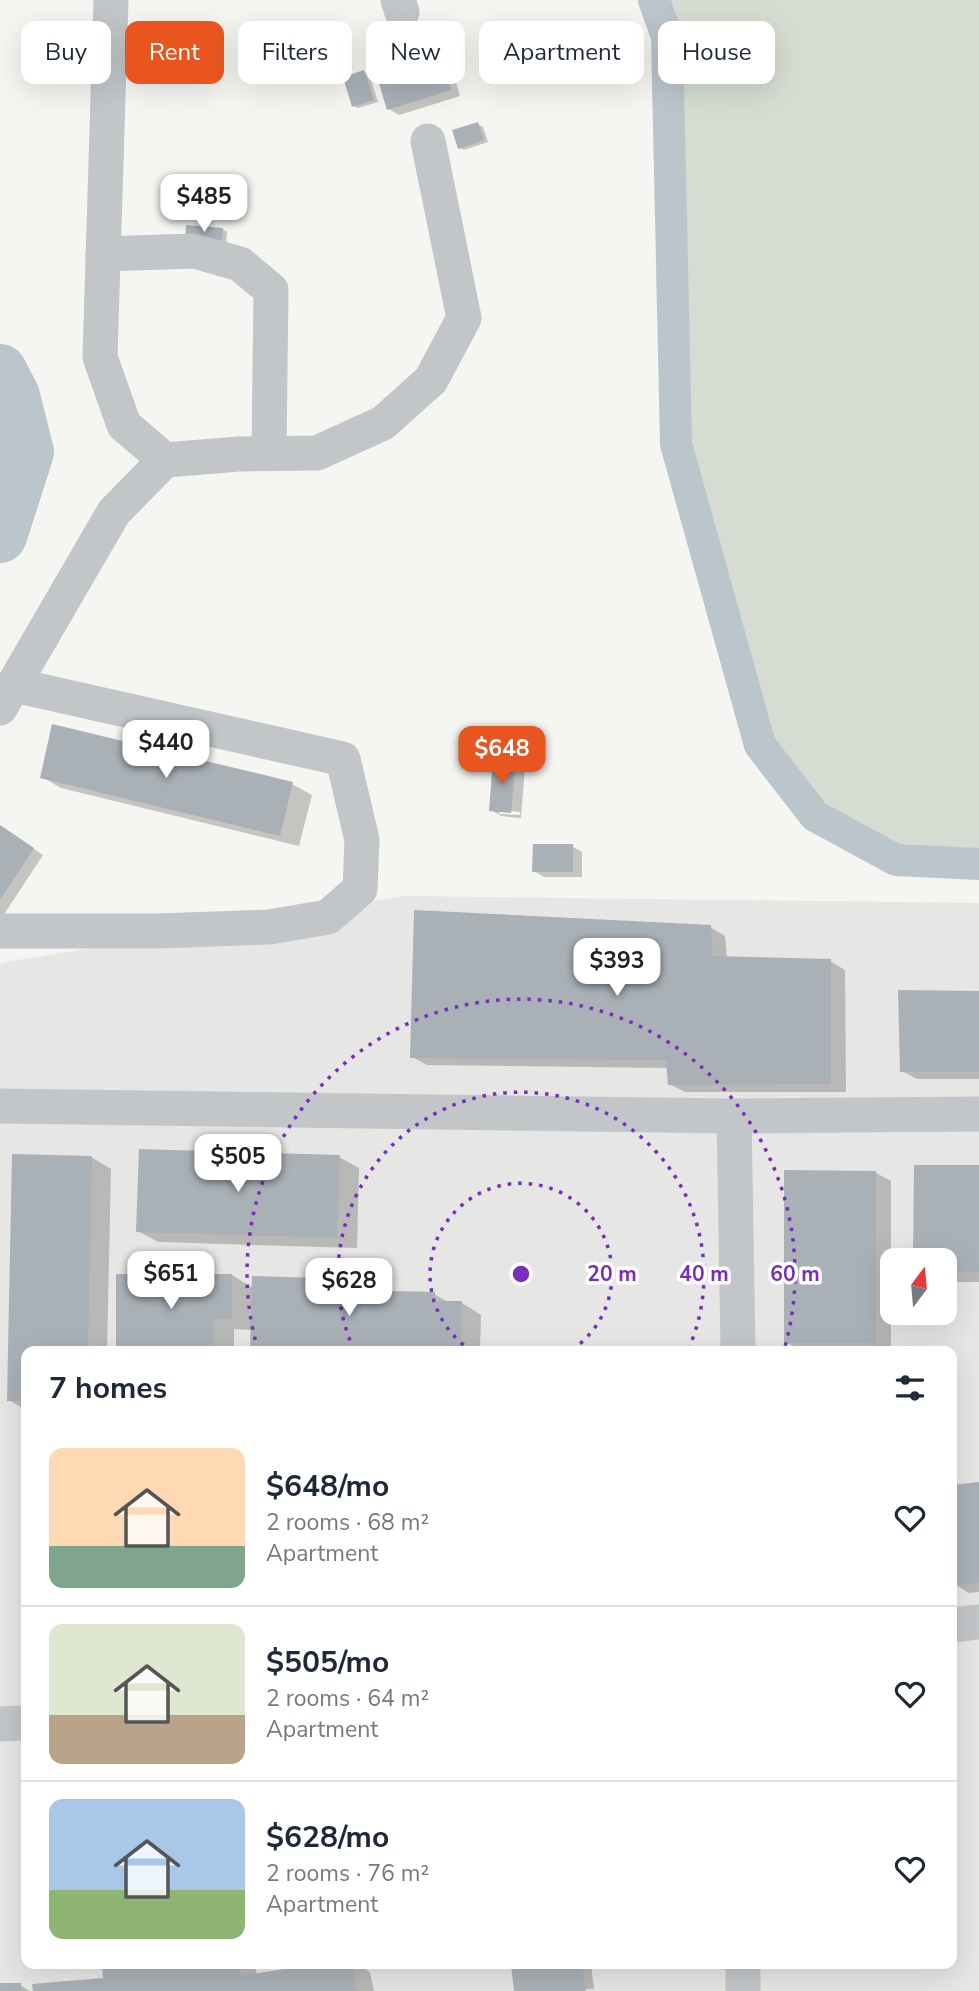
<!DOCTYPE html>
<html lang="en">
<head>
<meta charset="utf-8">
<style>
	body { margin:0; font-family:"Nunito Sans",sans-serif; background:#f2f2f3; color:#1f2937; height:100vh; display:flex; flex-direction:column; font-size:26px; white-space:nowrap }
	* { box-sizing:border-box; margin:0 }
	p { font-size:23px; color:#747a83 }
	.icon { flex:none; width:38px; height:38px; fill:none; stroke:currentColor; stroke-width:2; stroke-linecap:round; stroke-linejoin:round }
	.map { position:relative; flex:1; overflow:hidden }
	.sheet { position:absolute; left:21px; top:1346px; width:936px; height:623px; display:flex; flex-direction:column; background:#fff; border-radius:14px; box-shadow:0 7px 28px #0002 }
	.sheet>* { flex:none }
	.top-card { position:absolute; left:21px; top:21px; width:938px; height:63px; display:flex; gap:14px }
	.needle { width:46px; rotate:16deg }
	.buttons { position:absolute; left:880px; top:1248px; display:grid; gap:14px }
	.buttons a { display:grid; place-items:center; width:77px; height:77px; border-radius:14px; background:#fff; box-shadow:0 7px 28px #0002; font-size:35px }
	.price { position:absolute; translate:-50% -60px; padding:0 16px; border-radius:14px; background:#fff; color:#222; font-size:23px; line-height:46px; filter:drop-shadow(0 2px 4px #0008) }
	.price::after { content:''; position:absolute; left:50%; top:42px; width:21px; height:16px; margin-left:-10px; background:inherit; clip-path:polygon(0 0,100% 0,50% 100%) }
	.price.current { background:#e8551f; color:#fff }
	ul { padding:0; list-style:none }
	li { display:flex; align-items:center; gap:21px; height:175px; padding:0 28px }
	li+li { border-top:2px solid #e0e1e3 }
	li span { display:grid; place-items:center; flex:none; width:196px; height:140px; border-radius:14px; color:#555 }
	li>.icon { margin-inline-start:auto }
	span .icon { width:84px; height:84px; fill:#fffc; stroke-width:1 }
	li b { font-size:30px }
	h2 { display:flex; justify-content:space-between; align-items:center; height:84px; padding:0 28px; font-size:30px }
	.chip { padding:0 24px; border-radius:14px; background:#fff; box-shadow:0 7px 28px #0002; font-size:24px; line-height:63px }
	.chip.current { background:#e8551f; color:#fff }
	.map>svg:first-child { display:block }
</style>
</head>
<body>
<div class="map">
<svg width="979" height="1991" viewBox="0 0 979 1991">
	<rect width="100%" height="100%" fill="#f5f5f1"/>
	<path fill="#e6e7e5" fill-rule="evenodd" d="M 403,896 L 979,903 L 979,1991 L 0,1991 L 0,963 ZM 892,1260 L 945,1260 L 945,1312 L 892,1312 ZM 26,1351 L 952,1351 L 952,1964 L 26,1964 Z"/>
	<polygon fill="#d6dcd2" points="654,0 979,0 979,864 896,860 815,816 760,745 676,444 667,37"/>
	<g fill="#0003" fill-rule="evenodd">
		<polygon points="434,39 445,45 460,96 399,115 389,109"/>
		<polygon points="364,72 369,74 378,102 358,108 354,106"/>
		<polygon points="478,124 483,127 488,142 464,150 460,148"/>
		<polygon points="223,229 227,232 226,245 191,243"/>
		<path d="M 515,762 L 525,768 L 521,818 L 501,816 L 491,810 ZM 499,810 L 520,812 L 520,815 L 499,814 Z"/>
		<polygon points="42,777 292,784 312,795 299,846 61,788"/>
		<polygon points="0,827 43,855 3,916 0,914"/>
		<polygon points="572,846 582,852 582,877 544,877 534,871"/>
		<polygon points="710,927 725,936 727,958 830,961 845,970 846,1092 685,1092 669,1084 668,1068 427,1065 412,1057"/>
		<polygon points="979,993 979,1079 917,1079 902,1071"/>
		<polygon points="91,1157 111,1169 107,1351 26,1351 26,1410 9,1400"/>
		<polygon points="339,1157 359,1168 357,1248 158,1242 138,1231"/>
		<polygon points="979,1167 979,1282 945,1282 945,1260 915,1260"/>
		<polygon points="876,1173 891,1181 891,1351 801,1350 785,1342"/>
		<polygon points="232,1275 253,1288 351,1280 371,1292 434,1294 450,1303 462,1303 481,1315 480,1351 252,1351 252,1330 234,1329 234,1351 118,1351"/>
		<polygon points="979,1484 979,1592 969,1593 954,1584 952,1487"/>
		<polygon points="104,1964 255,1964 257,1975 330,1964 356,1964 370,1972 374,1991 35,1991 105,1980"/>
		<polygon points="536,1964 591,1964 594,1989 516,1991 513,1967"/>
		<polygon points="0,1985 20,1985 30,1991 0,1991"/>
	</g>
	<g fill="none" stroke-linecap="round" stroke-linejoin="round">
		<polyline stroke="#bbc6cc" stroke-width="32" points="654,0 667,37 676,444 760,745 815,816 896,860 979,864"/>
		<polyline stroke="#bbc6cc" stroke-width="54" points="0,371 13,396 27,452 0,536"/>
	</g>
	<g fill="#a9b1b7">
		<polygon points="435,37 451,90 387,110 371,57"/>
		<polygon points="364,70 374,100 352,107 343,77"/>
		<polygon points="478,122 484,140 458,149 452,130"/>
		<polygon points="186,225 223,228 222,243 185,241"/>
		<polygon points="52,724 293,782 280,836 40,778"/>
		<polygon points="493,759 516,760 511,813 489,811"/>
		<polygon points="0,825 34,848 0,900"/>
		<polygon points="533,844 573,844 573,872 532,872"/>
		<polygon points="414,910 711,925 713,956 831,959 831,1084 668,1085 666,1060 410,1058"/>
		<polygon points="898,990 979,991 979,1072 900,1072"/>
		<polygon points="139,1149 340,1155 337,1238 136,1232"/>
		<polygon points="12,1154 92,1156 88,1351 26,1351 26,1401 7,1401"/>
		<polygon points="914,1165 979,1165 979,1272 945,1272 945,1260 913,1260"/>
		<polygon points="784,1170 876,1171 876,1343 784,1343"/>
		<polygon points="116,1274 232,1274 232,1319 214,1319 214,1351 116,1351"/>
		<polygon points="252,1276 352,1279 351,1290 435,1292 435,1301 462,1301 461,1351 250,1351"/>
		<polygon points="979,1482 979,1583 952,1585 952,1485"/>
		<polygon points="102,1964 238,1964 240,1976 318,1964 352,1964 356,1991 33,1991 32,1984 103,1978"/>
		<polygon points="523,1964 582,1964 586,1991 514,1991 511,1965"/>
		<rect x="0" y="1983" width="21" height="8"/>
	</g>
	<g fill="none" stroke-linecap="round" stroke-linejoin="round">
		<g stroke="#c2c6c9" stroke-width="35">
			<polyline points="398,0 402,12"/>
			<polyline points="103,254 194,251 240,264 271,290 269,453"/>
			<polyline points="165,460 239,454 317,453 383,423 431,380 464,318 428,141"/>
			<polyline points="0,708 114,512 165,460 124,425 100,357 111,0"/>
			<polyline points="0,931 158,931 269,927 328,917 360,889 362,840 343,759 14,685"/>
			<polyline points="0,1106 734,1116 979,1114"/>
			<polyline points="734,1116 738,1351"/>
			<polyline points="952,1625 979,1622"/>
			<polyline points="0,1724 26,1723"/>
			<polyline points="743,1991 743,1964"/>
		</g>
	</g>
	<g fill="none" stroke="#7b2cbf" stroke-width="3.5" stroke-dasharray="3.5 7">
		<path d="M472 1351A91 91 0 1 1 570 1351"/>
		<path d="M354 1350A183 183 0 1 1 688 1350"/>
		<path d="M258 1350A274 274 0 1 1 784 1350"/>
	</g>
	<circle cx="521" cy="1274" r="10" fill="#7b2cbf" stroke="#fff" stroke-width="3.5"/>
	<g font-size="21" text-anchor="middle" font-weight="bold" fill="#7b2cbf" stroke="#fff" stroke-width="7" stroke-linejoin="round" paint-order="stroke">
		<text x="612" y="1281">20 m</text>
		<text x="704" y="1281">40 m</text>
		<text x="795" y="1281">60 m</text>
	</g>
</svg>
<div class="buttons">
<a><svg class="needle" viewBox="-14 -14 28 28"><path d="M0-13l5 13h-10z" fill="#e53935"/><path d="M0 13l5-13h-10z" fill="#747a83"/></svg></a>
</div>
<b class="price" style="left:204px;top:234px">$485</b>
<b class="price" style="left:166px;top:780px">$440</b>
<b class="price current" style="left:502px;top:786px">$648</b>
<b class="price" style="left:617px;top:998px">$393</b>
<b class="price" style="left:238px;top:1194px">$505</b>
<b class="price" style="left:171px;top:1311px">$651</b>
<b class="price" style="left:349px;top:1318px">$628</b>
<div class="top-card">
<a class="chip">Buy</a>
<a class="chip current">Rent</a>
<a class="chip">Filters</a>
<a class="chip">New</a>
<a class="chip">Apartment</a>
<a class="chip">House</a>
</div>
<section class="sheet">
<h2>7 homes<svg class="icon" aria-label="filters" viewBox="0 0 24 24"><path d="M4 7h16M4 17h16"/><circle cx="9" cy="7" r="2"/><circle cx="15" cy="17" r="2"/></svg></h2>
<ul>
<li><span style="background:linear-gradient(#ffd9b3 70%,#7fa58c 0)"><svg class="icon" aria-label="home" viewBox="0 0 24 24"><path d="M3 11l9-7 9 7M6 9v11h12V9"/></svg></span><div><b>$648/mo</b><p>2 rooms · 68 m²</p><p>Apartment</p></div><svg class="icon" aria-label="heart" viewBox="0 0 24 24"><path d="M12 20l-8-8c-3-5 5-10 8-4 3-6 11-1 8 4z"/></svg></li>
<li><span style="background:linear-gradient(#dfe7d0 65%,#b9a48a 0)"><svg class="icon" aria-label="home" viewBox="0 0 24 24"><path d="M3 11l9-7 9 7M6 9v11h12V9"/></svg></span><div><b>$505/mo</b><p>2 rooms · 64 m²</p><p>Apartment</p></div><svg class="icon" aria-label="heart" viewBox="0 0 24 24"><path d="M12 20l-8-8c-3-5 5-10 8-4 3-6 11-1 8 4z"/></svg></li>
<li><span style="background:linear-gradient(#a9c7e8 65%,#8fb573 0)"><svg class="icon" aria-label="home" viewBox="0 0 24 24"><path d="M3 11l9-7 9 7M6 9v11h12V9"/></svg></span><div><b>$628/mo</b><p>2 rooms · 76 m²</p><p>Apartment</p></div><svg class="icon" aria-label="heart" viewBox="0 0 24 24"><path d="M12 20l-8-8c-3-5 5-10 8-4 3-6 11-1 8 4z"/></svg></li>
</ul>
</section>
</div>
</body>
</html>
